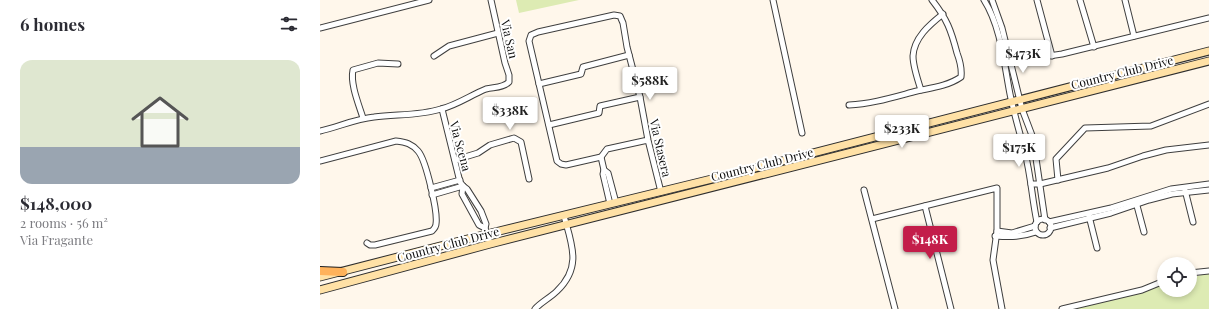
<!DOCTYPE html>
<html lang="en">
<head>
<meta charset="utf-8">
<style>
	body { margin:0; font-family:"Playfair Display",serif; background:#f7f7f7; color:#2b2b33; height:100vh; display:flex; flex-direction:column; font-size:15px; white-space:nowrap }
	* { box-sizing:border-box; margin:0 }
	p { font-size:13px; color:#7c7c81 }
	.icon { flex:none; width:22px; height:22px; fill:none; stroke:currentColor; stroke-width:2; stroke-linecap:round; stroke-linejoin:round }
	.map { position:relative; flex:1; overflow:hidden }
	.side { display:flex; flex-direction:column; background:#fff; width:320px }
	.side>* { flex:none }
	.tools { position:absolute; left:837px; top:257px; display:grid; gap:8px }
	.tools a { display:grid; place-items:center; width:40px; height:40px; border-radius:50%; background:#fff; box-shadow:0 2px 6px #0003; font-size:20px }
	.price { position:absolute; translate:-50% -34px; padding:0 9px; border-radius:4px; background:#fff; color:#222; font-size:13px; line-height:26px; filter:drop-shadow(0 1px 2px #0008) }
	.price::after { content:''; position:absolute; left:50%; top:24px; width:12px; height:9px; margin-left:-6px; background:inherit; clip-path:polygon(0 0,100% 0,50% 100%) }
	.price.selected { background:#c31d4a; color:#fff }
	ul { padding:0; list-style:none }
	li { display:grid; align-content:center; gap:8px; height:212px; padding:0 20px }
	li+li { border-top:1px solid #e1e1e2 }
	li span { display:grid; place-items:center; height:124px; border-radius:12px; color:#555 }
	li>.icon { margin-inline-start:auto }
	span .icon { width:72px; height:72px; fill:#fffc; stroke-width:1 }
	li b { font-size:17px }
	h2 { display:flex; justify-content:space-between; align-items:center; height:48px; padding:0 20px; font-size:17px }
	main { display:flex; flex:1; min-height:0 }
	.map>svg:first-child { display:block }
</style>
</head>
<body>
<main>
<section class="side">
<h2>6 homes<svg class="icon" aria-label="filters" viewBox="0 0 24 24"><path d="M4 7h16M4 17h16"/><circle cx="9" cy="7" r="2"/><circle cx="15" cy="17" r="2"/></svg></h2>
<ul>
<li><span style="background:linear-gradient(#dfe7d0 70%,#9aa5b1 0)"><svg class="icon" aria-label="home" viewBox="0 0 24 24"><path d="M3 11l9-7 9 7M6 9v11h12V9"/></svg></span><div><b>$148,000</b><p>2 rooms · 56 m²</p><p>Via Fragante</p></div></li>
</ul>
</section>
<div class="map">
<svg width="889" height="309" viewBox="0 0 889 309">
	<rect width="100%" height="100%" fill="#fff7eb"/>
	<g fill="#ddebb3">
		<polygon points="196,0 259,0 199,13"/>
		<polygon points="889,273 889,309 742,309 844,284 844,290 870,290 870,278"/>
	</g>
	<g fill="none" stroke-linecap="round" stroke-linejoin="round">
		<defs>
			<g id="minor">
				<polyline points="453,0 482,133"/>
				<path d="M 664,0 C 681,27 684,63 690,94 C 694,114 700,133 705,153 C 711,176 712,199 717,222"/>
				<polyline points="672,0 682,28 702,109 713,138 725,220"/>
				<polyline points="717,0 732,56"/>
				<polyline points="760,0 774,47"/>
				<polyline points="805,0 814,36"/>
				<polyline points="0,28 109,0"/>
				<polyline points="114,56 129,46 178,33"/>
				<polyline points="689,62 742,54 889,18"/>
				<polyline points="219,84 261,74 263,67 309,55"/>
				<path d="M 601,90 C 598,81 593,66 593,56 C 594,38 609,25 623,14"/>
				<path d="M 529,105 C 552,104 574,97 597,91 C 611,88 628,86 641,77 C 642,69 640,61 637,53 C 631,30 627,19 612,0"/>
				<polyline points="122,109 140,182 143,186 147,189 161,211 166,224 165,228 170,244"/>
				<path d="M 43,118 C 39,105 30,84 33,70 L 58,63 L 78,64"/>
				<polyline points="229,125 279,113 280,106 320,97"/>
				<path d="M 0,131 C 18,127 35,119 54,117 C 76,114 99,116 121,109 C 137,105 151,95 166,89 C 174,87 183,88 189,82 L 189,75 L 185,63 L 171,0"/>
				<polyline points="328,140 287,149 281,157 246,165 241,164 237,161 209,41 211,35 218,32 294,15 300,16 303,23 307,47 320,97 328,140 341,192"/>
				<polyline points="281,157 284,170 283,174 290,204"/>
				<polyline points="135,160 158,153 170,145 194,138 201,142 209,179"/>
				<path d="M 0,161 L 76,141 C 86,142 92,144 98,151 C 106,160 118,212 116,224 C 116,227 114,229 112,231 L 55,245 L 50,245 L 47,243"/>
				<polyline points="284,170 288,173 296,203"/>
				<polyline points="738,180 736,159 765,128 831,126 889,104"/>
				<polyline points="711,184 720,184 788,168 823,156 846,150 889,145"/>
				<polyline points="143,186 142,194 159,225 165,228"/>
				<polyline points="111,188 140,180"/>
				<polyline points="544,190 575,309"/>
				<polyline points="865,190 873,222"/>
				<polyline points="112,195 143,186"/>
				<polyline points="816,202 824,232"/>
				<polyline points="605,206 631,309"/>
				<polyline points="769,216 777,248"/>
				<polyline points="552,219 677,188 677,231 673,260 682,309"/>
				<circle cx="723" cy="227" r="8"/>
				<polyline points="729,222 791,208 851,189 889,184"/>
				<polyline points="730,228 791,213 829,200 852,194 889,190"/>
				<polyline points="677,231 692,233 715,226"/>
				<path d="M 675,236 C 691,237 702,237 716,232"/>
				<polyline points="870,273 889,271"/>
				<path d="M 215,309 C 221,302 230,298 237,291 C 262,267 252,245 244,216"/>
				<polyline points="742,309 822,290 844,281"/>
			</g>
			<g id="secondary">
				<polyline points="0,277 167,234 404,176 889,51"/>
				<polyline points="0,290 170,244 889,61"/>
			</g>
			<polyline id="primary" points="0,271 23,272"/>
		</defs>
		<use href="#minor" stroke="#3f3f3f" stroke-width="7"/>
		<use href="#secondary" stroke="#2e2e2e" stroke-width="9"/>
		<use href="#primary" stroke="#1d1d1d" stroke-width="10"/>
		<use href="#minor" stroke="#fff" stroke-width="5"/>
		<use href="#secondary" stroke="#ffe1a6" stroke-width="7"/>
		<use href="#primary" stroke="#ffb25b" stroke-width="8"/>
	</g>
	<g text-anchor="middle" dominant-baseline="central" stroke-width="4" stroke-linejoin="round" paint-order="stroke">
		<g font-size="12" fill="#0c0c0c" stroke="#fff">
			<text transform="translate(190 39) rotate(77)">Via San</text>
			<text transform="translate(802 72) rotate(-14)">Country Club Drive</text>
			<text transform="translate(141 146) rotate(75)">Via Scena</text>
			<text transform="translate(341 148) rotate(77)">Via Stasera</text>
			<text transform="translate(442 164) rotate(-14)">Country Club Drive</text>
			<text transform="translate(128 244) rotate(-15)">Country Club Drive</text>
		</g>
	</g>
</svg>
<div class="tools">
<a><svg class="icon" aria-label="locate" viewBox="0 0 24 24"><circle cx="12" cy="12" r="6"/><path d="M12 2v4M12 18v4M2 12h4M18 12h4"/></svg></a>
</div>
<b class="price" style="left:703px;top:74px">$473K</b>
<b class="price" style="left:330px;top:101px">$588K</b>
<b class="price" style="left:190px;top:131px">$338K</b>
<b class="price" style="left:582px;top:149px">$233K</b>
<b class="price" style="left:699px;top:168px">$175K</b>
<b class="price selected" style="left:610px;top:260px">$148K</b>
</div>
</main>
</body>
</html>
